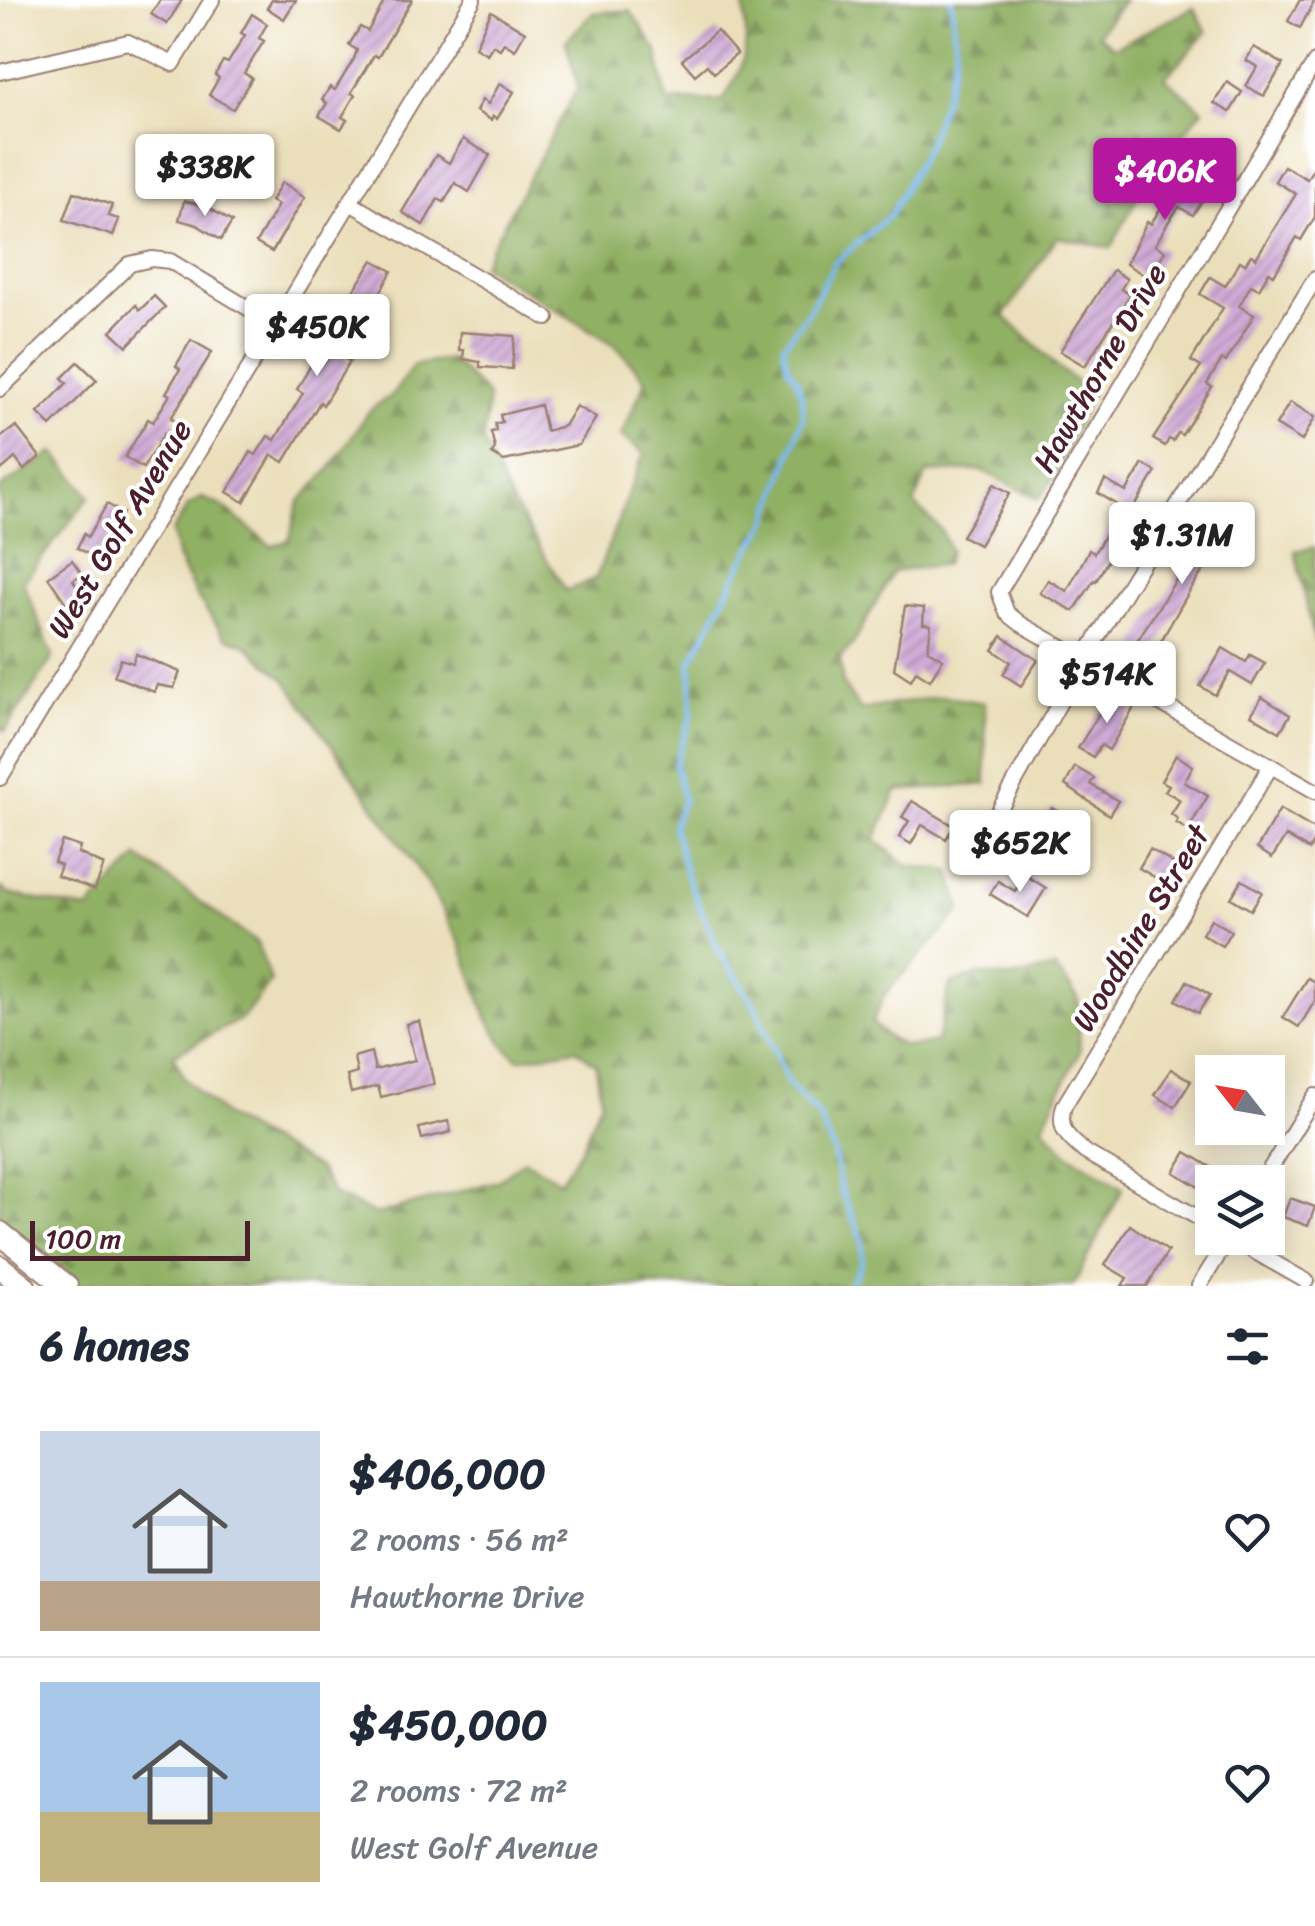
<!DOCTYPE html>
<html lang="en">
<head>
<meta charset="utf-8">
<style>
	body { margin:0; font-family:Sriracha,sans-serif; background:#f6f6f7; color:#1f2937; height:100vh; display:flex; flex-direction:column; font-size:38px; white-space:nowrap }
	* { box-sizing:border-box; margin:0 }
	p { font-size:32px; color:#747a83 }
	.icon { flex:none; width:55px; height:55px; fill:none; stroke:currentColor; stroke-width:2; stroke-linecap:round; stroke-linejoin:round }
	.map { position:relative; height:1286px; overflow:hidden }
	.sheet { display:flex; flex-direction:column; background:#fff; flex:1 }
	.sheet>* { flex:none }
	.needle { width:65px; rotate:301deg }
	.tools { position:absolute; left:1195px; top:1055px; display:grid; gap:20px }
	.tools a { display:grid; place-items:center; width:90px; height:90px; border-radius:0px; background:#fff; box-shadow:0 5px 25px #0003; font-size:50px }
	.scale { position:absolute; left:30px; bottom:25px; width:220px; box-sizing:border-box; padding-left:10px; border:5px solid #4a1f2b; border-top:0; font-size:28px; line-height:35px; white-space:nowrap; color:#4a1f2b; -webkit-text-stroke:8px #fff; paint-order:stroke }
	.price { position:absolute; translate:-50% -85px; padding:0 22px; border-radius:10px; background:#fff; color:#222; font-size:32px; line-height:65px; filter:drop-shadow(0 2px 5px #0008) }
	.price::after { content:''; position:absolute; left:50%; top:60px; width:30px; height:22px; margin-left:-15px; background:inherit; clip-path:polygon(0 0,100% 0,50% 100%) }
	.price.active { background:#b5179e; color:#fff }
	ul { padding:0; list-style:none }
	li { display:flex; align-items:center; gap:30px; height:250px; padding:0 40px }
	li+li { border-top:2px solid #e0e1e3 }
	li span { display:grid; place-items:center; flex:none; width:280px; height:200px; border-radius:0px; color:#555 }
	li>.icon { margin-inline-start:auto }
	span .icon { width:120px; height:120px; fill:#fffc; stroke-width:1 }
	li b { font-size:42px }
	h2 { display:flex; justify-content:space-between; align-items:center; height:120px; padding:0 40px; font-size:42px }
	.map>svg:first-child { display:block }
</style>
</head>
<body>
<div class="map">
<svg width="1315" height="1286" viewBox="0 0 1315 1286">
	<defs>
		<pattern id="forest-firs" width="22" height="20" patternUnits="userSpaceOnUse" patternTransform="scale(2.5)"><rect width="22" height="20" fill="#90b064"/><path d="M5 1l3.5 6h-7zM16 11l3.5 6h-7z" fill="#788f53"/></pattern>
		<pattern id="building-hatch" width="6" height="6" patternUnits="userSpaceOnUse" patternTransform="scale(2.5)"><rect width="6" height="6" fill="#d0abd7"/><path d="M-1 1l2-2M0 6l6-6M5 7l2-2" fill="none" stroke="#ab8baf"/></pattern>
	</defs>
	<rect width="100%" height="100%" fill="#fff"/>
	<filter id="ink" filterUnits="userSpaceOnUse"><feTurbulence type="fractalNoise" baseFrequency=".01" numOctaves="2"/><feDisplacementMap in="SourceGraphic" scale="20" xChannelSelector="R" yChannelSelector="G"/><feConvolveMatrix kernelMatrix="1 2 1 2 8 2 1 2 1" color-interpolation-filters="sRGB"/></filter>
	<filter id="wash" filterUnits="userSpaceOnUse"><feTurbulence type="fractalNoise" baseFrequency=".0048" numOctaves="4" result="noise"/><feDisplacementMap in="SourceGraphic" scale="40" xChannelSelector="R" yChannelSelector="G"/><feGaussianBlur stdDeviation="2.25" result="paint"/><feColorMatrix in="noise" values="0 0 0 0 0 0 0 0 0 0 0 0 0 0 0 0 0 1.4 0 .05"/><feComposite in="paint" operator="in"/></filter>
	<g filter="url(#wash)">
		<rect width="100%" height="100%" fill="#ebdfbb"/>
		<g fill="url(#forest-firs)" stroke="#6d6848" stroke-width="2.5">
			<path d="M 743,0 L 1124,0 L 1098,34 L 1114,47 L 1194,8 L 1207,32 L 1165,78 L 1203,110 L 1149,174 L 1111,248 L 1057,237 L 1004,316 L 1059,368 L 1091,394 L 1056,475 L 1039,499 L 981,470 L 927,473 L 914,504 L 941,530 L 950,551 L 945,564 L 893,572 L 853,644 L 840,658 L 843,684 L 860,710 L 943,696 L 985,703 L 986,784 L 897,791 L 875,840 L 909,866 L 950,871 L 961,911 L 885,994 L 872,1023 C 895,1045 905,1052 937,1041 L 950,984 L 981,974 L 1012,978 L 1055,968 L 1078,998 L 1080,1051 L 1043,1126 L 1066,1152 L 1123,1188 L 1073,1286 L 66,1286 L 0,1233 L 0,887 L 9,894 L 88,910 L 138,857 L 257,943 L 271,981 L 243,1018 L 173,1055 L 186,1080 L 226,1117 L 318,1169 L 334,1195 L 376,1215 L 497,1181 L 525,1160 L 560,1181 L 581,1149 L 601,1100 L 596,1064 L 576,1049 L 519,1059 L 507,1049 L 487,1018 L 461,945 L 428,884 L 286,680 L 245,644 L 225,637 L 197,597 L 178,560 L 172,531 L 188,506 L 202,498 L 222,506 L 271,546 L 289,541 L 299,502 L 330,469 L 370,410 L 393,394 L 414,365 L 451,359 L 488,396 L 483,442 L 508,496 L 566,591 L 596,578 L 644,453 L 621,436 L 646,380 L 615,345 L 482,265 L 578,87 L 566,41 L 593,13 L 630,10 L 657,51 L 667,101 L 723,100 C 749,60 748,46 743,0 Z"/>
			<polygon points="54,452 90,496 23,582 53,657 5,731 0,728 0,488"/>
			<polygon points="1315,547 1315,642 1295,551"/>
		</g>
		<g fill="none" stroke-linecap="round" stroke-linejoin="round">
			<polyline stroke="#7dbaf0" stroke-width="5" points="849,1286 862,1262 862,1239 841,1191 834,1152 819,1116 788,1083 756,1007 719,951 687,877 673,825 683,801 675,763 692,715 691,662 744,560 768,521 803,417 802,398 797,380 787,366 783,346 809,311 835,263 891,214 928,144 947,89 956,51 951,0"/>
		</g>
		<g id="blocks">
			<g fill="url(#building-hatch)">
				<polygon points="160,0 182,0 167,24 151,14"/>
				<polygon points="272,0 296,0 284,19 267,8"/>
				<polygon points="385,0 412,0 378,57 374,55 351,93 355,95 342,117 347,120 341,129 319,116 327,103 322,100 330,87 335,90 354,59 357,50 349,45 360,27 368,31"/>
				<polygon points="1300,0 1315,0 1300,28 1288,21"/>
				<polygon points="491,11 525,32 515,50 504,43 500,49 493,45 487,54 475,47"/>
				<polygon points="252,14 267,24 259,38 264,41 244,73 252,78 233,109 209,95 219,78 215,75 223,61 228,63 245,35 241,33"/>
				<polygon points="717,31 737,54 714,73 707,65 695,75 682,60"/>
				<polygon points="1254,47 1283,64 1264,96 1246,86 1257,67 1246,60"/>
				<polygon points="1227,82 1242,92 1230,112 1214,103"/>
				<polygon points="500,83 514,92 497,119 493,116 491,120 476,111 482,100 488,104"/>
				<polygon points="463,139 490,155 469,192 455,183 444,202 438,199 423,225 402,212 436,155 449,163"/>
				<polygon points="1195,164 1208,171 1193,196 1202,201 1193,215 1179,207 1169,221 1155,245 1165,251 1149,278 1126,264 1147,222 1151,224 1175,184 1180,188"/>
				<polygon points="1315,165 1315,217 1301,240 1297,237 1274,275 1269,272 1259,289 1251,285 1239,306 1254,315 1226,362 1222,359 1207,384 1212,387 1182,435 1178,433 1173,441 1169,439 1165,446 1153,439 1201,367 1191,361 1223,308 1200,294 1210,277 1225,286 1240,261 1245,264 1251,255 1256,258 1296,194 1275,181 1284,166 1307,179"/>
				<polygon points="282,182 305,197 272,252 256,243 278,205 271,201"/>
				<polygon points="74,192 112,205 108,216 119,219 113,236 64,220"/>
				<polygon points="184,201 206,206 232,222 221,240 197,225 179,220"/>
				<polygon points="373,260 392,271 344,358 350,361 323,405 320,402 284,462 272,455 244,502 227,492 251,452 256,455 268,436 275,440 303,393 297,389 316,356 325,362 338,341 326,334"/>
				<polygon points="1113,270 1127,279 1121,289 1130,295 1085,366 1060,351"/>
				<polygon points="154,296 165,307 127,346 111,331 136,305 140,310"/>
				<polygon points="460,332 515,336 512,369 480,367 480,362 463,359 464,350 459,350"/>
				<polygon points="191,340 212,352 171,418 177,422 168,437 164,434 143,468 125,457 148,419 153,422 170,395 166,393 180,369 176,366"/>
				<polygon points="78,362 97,380 51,426 38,413 67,383 62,378"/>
				<polygon points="1290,402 1315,417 1302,441 1276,425"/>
				<polygon points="540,405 546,431 564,426 576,406 596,418 579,445 504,461 492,454 495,448 491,432 496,431 495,424 502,422 500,415"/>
				<polygon points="16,426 40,457 24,470 15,458 0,471 0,438"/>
				<polygon points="1143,464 1156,472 1131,513 1098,493 1105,480 1126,492"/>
				<polygon points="994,484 1010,493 979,545 962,536"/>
				<polygon points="107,504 123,513 98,559 77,548 84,534 88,537"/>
				<polygon points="1118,514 1130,521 1096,581 1094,580 1074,611 1040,593 1048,580 1067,591 1089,550 1094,553"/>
				<polygon points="1208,521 1229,533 1190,590 1153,655 1135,644 1200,542 1197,540"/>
				<polygon points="72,560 82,574 73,580 83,595 68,606 48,577"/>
				<polygon points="905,606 924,608 923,624 931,625 928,650 943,659 930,680 916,671 911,680 894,669"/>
				<polygon points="1002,636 1038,660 1021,686 1003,674 1011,662 993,650"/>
				<polygon points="1223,648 1246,662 1250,655 1265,663 1252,685 1230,672 1215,695 1200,686"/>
				<polygon points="136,654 180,672 174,688 157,685 154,692 114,676 121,659 133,663"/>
				<polygon points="1116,695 1135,706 1109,750 1101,745 1093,757 1078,748 1103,707 1107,710"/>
				<polygon points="1262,697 1290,715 1280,732 1251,715"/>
				<polygon points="1176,755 1193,766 1184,782 1208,796 1188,830 1176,823 1178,819 1171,814 1180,800 1165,791 1169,785 1161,781"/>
				<polygon points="1075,767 1094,778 1090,784 1118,801 1109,815 1065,785"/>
				<polygon points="912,801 954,826 946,839 922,825 911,844 899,837 909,821 902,817"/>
				<polygon points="1052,808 1068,817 1056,837 1053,835 1045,848 1040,845 1031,861 1013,850 1027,826 1037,833"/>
				<polygon points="1280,809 1315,830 1315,839 1309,850 1286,836 1272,858 1257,848"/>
				<polygon points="62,841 80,847 78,853 104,865 95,890 57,876 61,865 54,862"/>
				<polygon points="1150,849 1174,864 1163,882 1139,868"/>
				<polygon points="1025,875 1046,888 1028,917 990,894 998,881 1015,891"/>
				<polygon points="1242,880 1262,892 1251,910 1231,898"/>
				<polygon points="1211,919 1231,931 1222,946 1202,934"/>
				<polygon points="1307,978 1315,982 1315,1001 1299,1027 1283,1017"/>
				<polygon points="1187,981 1210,995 1198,1013 1176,1000"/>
				<polygon points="419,1021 434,1084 381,1097 378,1086 351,1093 347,1076 357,1073 354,1057 371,1052 375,1070 415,1060 406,1024"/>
				<polygon points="1171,1069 1191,1081 1175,1107 1155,1095"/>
				<polygon points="448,1121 451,1132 422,1139 419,1128"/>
				<polygon points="1186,1152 1219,1172 1207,1192 1174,1172"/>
				<polygon points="1290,1198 1315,1207 1308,1226 1283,1217"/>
				<polygon points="1130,1225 1168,1251 1147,1286 1122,1286 1127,1278 1105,1265"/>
			</g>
		</g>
	</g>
	<g filter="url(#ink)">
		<use href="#blocks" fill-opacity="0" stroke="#9a7f73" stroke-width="2.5"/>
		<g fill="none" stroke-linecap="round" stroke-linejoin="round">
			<defs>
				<g id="minor">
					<polyline points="1315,62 999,592 1007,613 1021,624 1315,791"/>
					<polyline points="0,72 128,42 173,64 212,0"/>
					<polyline points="350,203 547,318"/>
					<polyline points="0,389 130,264 152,259 170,261 276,325"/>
					<polyline points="0,778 473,0"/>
					<polyline points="977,850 1084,659 1315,279"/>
					<polyline points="1262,1182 1315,1096"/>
					<path d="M 1212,1226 L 1085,1152 C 1068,1138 1057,1129 1064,1106 L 1271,766"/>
					<polyline points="1231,1238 1306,1281"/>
					<polyline points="1199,1286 1229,1238"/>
				</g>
				<g id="trunk">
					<polyline points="0,1233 66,1286"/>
					<polyline points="0,1267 24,1286"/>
				</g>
			</defs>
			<use href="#minor" stroke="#9a7f73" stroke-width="18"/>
			<use href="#trunk" stroke="#9a7f73" stroke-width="26"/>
			<use href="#minor" stroke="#fff" stroke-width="14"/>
			<use href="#trunk" stroke="#fff" stroke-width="22"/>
		</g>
	</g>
	<g text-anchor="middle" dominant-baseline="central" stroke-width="8" stroke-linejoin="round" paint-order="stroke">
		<g font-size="32" fill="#4a1f2b" stroke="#fff">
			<text transform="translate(1100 368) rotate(-60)">Hawthorne Drive</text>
			<text transform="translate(120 529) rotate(-59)">West Golf Avenue</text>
			<text transform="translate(1141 928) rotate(-59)">Woodbine Street</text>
		</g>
	</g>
</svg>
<div class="tools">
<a><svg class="needle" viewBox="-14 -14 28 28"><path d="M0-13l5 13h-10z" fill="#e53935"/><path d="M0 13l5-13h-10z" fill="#747a83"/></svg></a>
<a><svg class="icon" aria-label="layers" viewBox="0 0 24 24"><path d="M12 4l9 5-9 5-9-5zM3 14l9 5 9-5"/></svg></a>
</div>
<div class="scale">100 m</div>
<b class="price" style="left:205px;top:219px">$338K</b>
<b class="price active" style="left:1165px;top:223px">$406K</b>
<b class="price" style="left:317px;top:379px">$450K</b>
<b class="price" style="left:1182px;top:587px">$1.31M</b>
<b class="price" style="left:1107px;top:726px">$514K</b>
<b class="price" style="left:1020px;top:895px">$652K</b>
</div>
<section class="sheet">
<h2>6 homes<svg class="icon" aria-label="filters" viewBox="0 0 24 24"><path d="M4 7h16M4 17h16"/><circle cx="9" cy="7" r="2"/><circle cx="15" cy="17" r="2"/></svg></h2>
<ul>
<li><span style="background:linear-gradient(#c9d6e8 75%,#b9a48a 0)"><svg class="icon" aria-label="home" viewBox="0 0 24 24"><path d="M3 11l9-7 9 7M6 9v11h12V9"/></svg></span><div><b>$406,000</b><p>2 rooms · 56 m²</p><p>Hawthorne Drive</p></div><svg class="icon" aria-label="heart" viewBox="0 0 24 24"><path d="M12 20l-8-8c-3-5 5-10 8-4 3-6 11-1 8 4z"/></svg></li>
<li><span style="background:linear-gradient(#a9c7e8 65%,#c2b280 0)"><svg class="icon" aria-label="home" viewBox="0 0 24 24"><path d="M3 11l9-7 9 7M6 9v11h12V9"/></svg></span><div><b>$450,000</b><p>2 rooms · 72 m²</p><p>West Golf Avenue</p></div><svg class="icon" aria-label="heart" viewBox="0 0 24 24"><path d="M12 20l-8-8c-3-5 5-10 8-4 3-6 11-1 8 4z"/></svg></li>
</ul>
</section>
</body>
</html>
